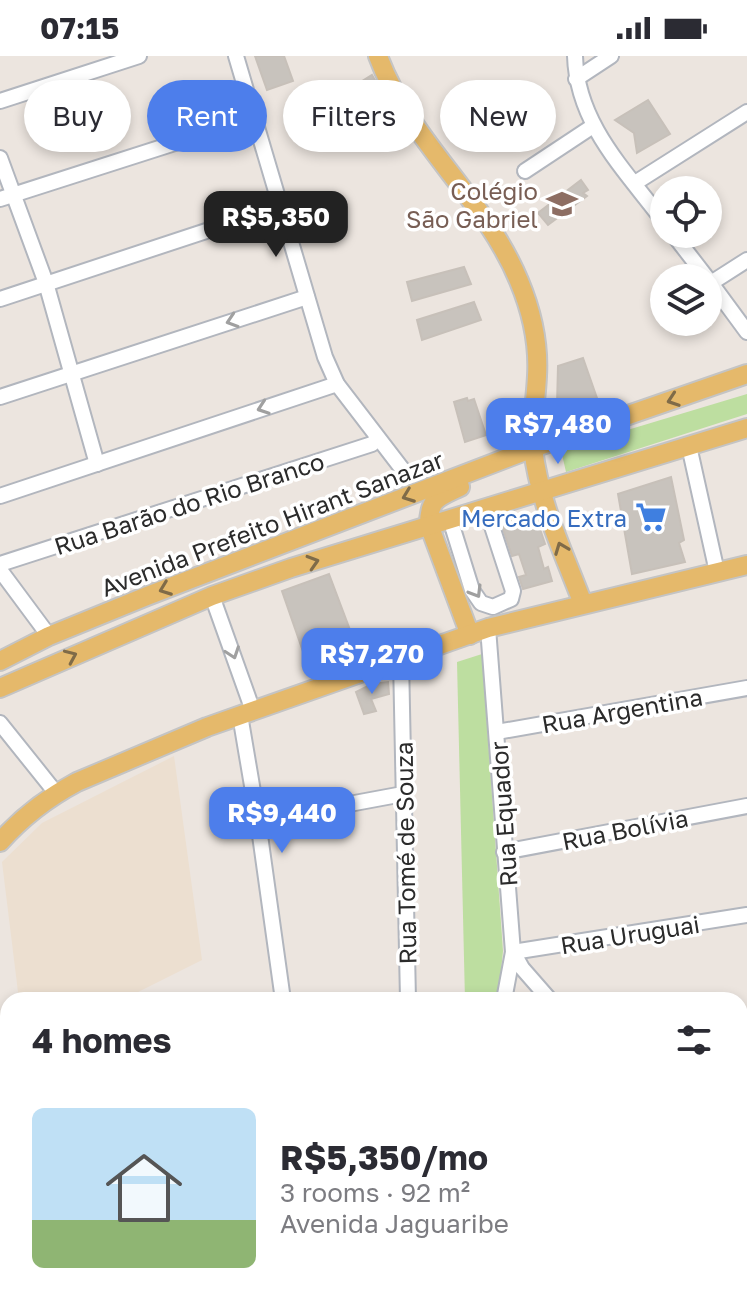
<!DOCTYPE html>
<html lang="en">
<head>
<meta charset="utf-8">
<style>
	body { margin:0; font-family:"Golos Text",sans-serif; background:#f7f7f7; color:#2b2b33; height:100vh; display:flex; flex-direction:column; font-size:30px; white-space:nowrap }
	* { box-sizing:border-box; margin:0 }
	p { font-size:26px; color:#7c7c81 }
	.icon { flex:none; width:44px; height:44px; fill:none; stroke:currentColor; stroke-width:2; stroke-linecap:round; stroke-linejoin:round }
	.map { position:relative; flex:1; overflow:hidden }
	.side { position:absolute; left:0px; top:936px; width:748px; height:312px; display:flex; flex-direction:column; background:#fff; border-radius:24px 24px 0 0; box-shadow:0 4px 12px #0003 }
	.side>* { flex:none }
	.top-card { position:absolute; left:24px; top:24px; width:700px; height:72px; display:flex; gap:16px }
	.controls { position:absolute; left:650px; top:120px; display:grid; gap:16px }
	.controls a { display:grid; place-items:center; width:72px; height:72px; border-radius:50%; background:#fff; box-shadow:0 4px 12px #0003; font-size:40px }
	.price { position:absolute; translate:-50% -68px; padding:0 18px; border-radius:16px; background:#4d7eeb; color:#fff; font-size:26px; line-height:52px; filter:drop-shadow(0 2px 4px #0008) }
	.price::after { content:''; position:absolute; left:50%; top:48px; width:24px; height:18px; margin-left:-12px; background:inherit; clip-path:polygon(0 0,100% 0,50% 100%) }
	.price.active { background:#222; color:#fff }
	ul { padding:0; list-style:none }
	li { display:flex; align-items:center; gap:24px; height:200px; padding:0 32px }
	li span { display:grid; place-items:center; flex:none; width:224px; height:160px; border-radius:12px; color:#555 }
	li>.icon { margin-inline-start:auto }
	span .icon { width:96px; height:96px; fill:#fffc; stroke-width:1 }
	li b { font-size:34px }
	h2 { display:flex; justify-content:space-between; align-items:center; height:96px; padding:0 32px; font-size:34px }
	.pill { padding:0 28px; border-radius:36px; background:#fff; box-shadow:0 4px 12px #0003; font-size:28px; line-height:72px }
	.pill.active { background:#4d7eeb; color:#fff }
	.status { display:flex; justify-content:space-between; align-items:center; height:56px; padding:0 40px; background:#fff; direction:ltr }
	.status svg { height:22px; fill:currentColor }
	.map>svg:first-child { display:block }
</style>
</head>
<body>
<div class="status"><b>07:15</b><svg viewBox="0 0 49 12"><path d="M0 12V9h3v3zM5 12V6h3v6zM10 12V3h3v9zM15 12V0h3v12zM26 1h20v11H26zM47 4h2v5h-2z"/></svg></div>
<div class="map">
<svg width="747" height="1248" viewBox="0 0 747 1248">
	<rect width="100%" height="100%" fill="#ece5df"/>
	<polygon fill="#ecdfd0" points="174,700 202,904 122,944 19,944 2,806 42,767"/>
	<g fill="#bddea0">
		<polygon points="747,338 747,358 566,416 561,394"/>
		<polygon points="482,598 503,895 498,944 465,944 457,606"/>
	</g>
	<g fill="#c8c3bd" stroke="#c7c0b9" stroke-width="2">
		<polygon points="255,0 284,0 293,25 267,34"/>
		<polygon points="372,19 408,81 389,91 351,32"/>
		<polygon points="648,44 670,78 637,97 634,77 615,64"/>
		<polygon points="581,124 588,134 583,137 587,140 548,169 538,157"/>
		<polygon points="464,211 471,228 412,245 407,226"/>
		<polygon points="474,246 481,264 422,284 417,264"/>
		<polygon points="583,302 597,342 563,353 557,349 558,310"/>
		<polygon points="467,342 468,345 474,343 486,379 465,386 454,346"/>
		<polygon points="671,421 684,484 679,487 685,506 632,518 618,438"/>
		<polygon points="527,459 534,459 537,464 545,488 538,491 544,513 548,511 552,525 523,533 519,521 526,519 519,498 512,500 501,467"/>
		<polygon points="329,518 356,590 307,607 282,535"/>
		<polygon points="388,626 389,638 371,643 376,655 364,658 356,636 372,628"/>
	</g>
	<g fill="none" stroke-linecap="round" stroke-linejoin="round">
		<defs>
			<g id="minor">
				<polyline points="236,0 325,301 337,328 406,418"/>
				<path d="M 575,0 C 577,68 625,114 664,166"/>
				<polyline points="576,23 611,0"/>
				<polyline points="0,45 139,0"/>
				<polyline points="0,102 46,227 97,408"/>
				<polyline points="525,115 593,70"/>
				<polyline points="635,127 747,56"/>
				<polyline points="0,143 253,62"/>
				<polyline points="673,178 707,222"/>
				<polyline points="708,223 747,276"/>
				<polyline points="711,227 747,204"/>
				<polyline points="0,243 282,150"/>
				<polyline points="0,341 307,241"/>
				<polyline points="689,390 717,516"/>
				<polyline points="0,440 337,328"/>
				<polyline points="450,463 472,534 481,547 493,551 511,543 513,535 486,452"/>
				<polyline points="0,508 372,388 377,383"/>
				<polyline points="0,514 49,580"/>
				<polyline points="212,540 253,655"/>
				<polyline points="488,572 513,896 504,944"/>
				<polyline points="401,603 408,944"/>
				<polyline points="240,659 258,765 283,944"/>
				<polyline points="0,667 56,737"/>
				<polyline points="497,676 747,632"/>
				<polyline points="258,765 403,738"/>
				<polyline points="504,796 747,750"/>
				<polyline points="550,944 522,912 513,896 747,859"/>
				<polyline points="740,988 747,987"/>
				<polyline points="740,1076 747,1082"/>
				<polyline points="0,1093 8,1089"/>
				<polyline points="740,1188 747,1204"/>
				<polyline points="0,1209 8,1227"/>
				<polyline points="14,1240 17,1248"/>
				<polyline points="165,1240 170,1248"/>
				<polyline points="518,1240 520,1248"/>
				<polyline points="692,1240 697,1248"/>
				<polyline points="222,1248 223,1240"/>
				<polyline points="331,1248 333,1240"/>
				<polyline points="529,1248 545,1240"/>
			</g>
			<g id="major">
				<path d="M 378,0 C 409,85 485,142 519,225 C 532,256 539,286 537,320 C 536,344 531,368 533,392 C 539,447 564,497 583,548"/>
				<path d="M 460,431 C 437,442 429,443 429,469 L 470,579"/>
				<polyline points="0,605 49,580 147,540 533,392 747,318"/>
				<polyline points="0,632 212,540 291,512 747,372"/>
				<path d="M 0,786 C 23,760 47,742 77,726 L 207,671 L 488,572 L 747,509"/>
			</g>
		</defs>
		<use href="#minor" stroke="#b2b6be" stroke-width="18"/>
		<use href="#major" stroke="#c4c4c4" stroke-width="22"/>
		<use href="#minor" stroke="#fff" stroke-width="14"/>
		<use href="#major" stroke="#e5b96b" stroke-width="18"/>
	</g>
	<defs><path id="oneway-chevron" d="M-2-3.5L2.5 0L-2 3.5" fill="none" stroke-width="1.6" stroke-linecap="round" stroke-linejoin="round" transform="scale(2)"/></defs>
	<g stroke="#a0a0a0">
		<use href="#oneway-chevron" transform="translate(232 265) rotate(162)"/>
		<use href="#oneway-chevron" transform="translate(263 352) rotate(161)"/>
		<use href="#oneway-chevron" transform="translate(476 536) rotate(59)"/>
		<use href="#oneway-chevron" transform="translate(233 597) rotate(71)"/>
	</g>
	<g stroke="#7f6b48">
		<use href="#oneway-chevron" transform="translate(673 344) rotate(161)"/>
		<use href="#oneway-chevron" transform="translate(408 440) rotate(159)"/>
		<use href="#oneway-chevron" transform="translate(561 492) rotate(-111)"/>
		<use href="#oneway-chevron" transform="translate(313 506) rotate(-17)"/>
		<use href="#oneway-chevron" transform="translate(165 533) rotate(159)"/>
		<use href="#oneway-chevron" transform="translate(71 600) rotate(-24)"/>
	</g>
	<defs>
		<symbol id="school-bare" viewBox="-9 -9 18 18"><path d="M0-5L7-2L0 1L-7-2ZM-4 1L0 2.5L4 1V4Q0 6-4 4Z" fill="#8d6e63" stroke="#fff" stroke-width="2.5" paint-order="stroke"/></symbol>
		<symbol id="supermarket-bare" viewBox="-9 -9 18 18"><path d="M-6-5.5h2.5l.6 2H6L4.5 2H-2.5L-4.4-4H-6ZM-1.5 3.2a1.3 1.3 0 1 0 .1 0ZM3 3.2a1.3 1.3 0 1 0 .1 0Z" fill="#3f7fe0" stroke="#fff" stroke-width="2.5" paint-order="stroke"/></symbol>
	</defs>
	<g fill-rule="evenodd">
		<use href="#school-bare" x="540" y="126" width="44" height="44"/>
		<use href="#supermarket-bare" x="629" y="439" width="44" height="44"/>
	</g>
	<g text-anchor="middle" dominant-baseline="central" stroke-width="7" stroke-linejoin="round" paint-order="stroke">
		<g font-size="24" fill="#785e54" stroke="#fff" text-anchor="end">
			<text x="538" y="134">Colégio<tspan x="538" dy="28">São Gabriel</tspan></text>
		</g>
		<g font-size="24" fill="#2b2b2b" stroke="#fff">
			<text transform="translate(189 447) rotate(-18)">Rua Barão do Rio Branco</text>
			<text transform="translate(272 467) rotate(-21)">Avenida Prefeito Hirant Sanazar</text>
			<text transform="translate(622 654) rotate(-10)">Rua Argentina</text>
			<text transform="translate(503 758) rotate(-94)">Rua Equador</text>
			<text transform="translate(625 773) rotate(-11)">Rua Bolívia</text>
			<text transform="translate(405 797) rotate(-91)">Rua Tomé de Souza</text>
			<text transform="translate(630 878) rotate(-9)">Rua Uruguai</text>
		</g>
		<g font-size="24" fill="#366cbe" stroke="#fff" text-anchor="end">
			<text x="627" y="461">Mercado Extra</text>
		</g>
	</g>
</svg>
<div class="controls">
<a><svg class="icon" aria-label="locate" viewBox="0 0 24 24"><circle cx="12" cy="12" r="6"/><path d="M12 2v4M12 18v4M2 12h4M18 12h4"/></svg></a>
<a><svg class="icon" aria-label="layers" viewBox="0 0 24 24"><path d="M12 4l9 5-9 5-9-5zM3 14l9 5 9-5"/></svg></a>
</div>
<b class="price active" style="left:276px;top:203px">R$5,350</b>
<b class="price" style="left:558px;top:410px">R$7,480</b>
<b class="price" style="left:372px;top:640px">R$7,270</b>
<b class="price" style="left:282px;top:799px">R$9,440</b>
<div class="top-card">
<a class="pill">Buy</a>
<a class="pill active">Rent</a>
<a class="pill">Filters</a>
<a class="pill">New</a>
</div>
<section class="side">
<h2>4 homes<svg class="icon" aria-label="filters" viewBox="0 0 24 24"><path d="M4 7h16M4 17h16"/><circle cx="9" cy="7" r="2"/><circle cx="15" cy="17" r="2"/></svg></h2>
<ul>
<li><span style="background:linear-gradient(#bfe0f5 70%,#8fb573 0)"><svg class="icon" aria-label="home" viewBox="0 0 24 24"><path d="M3 11l9-7 9 7M6 9v11h12V9"/></svg></span><div><b>R$5,350/mo</b><p>3 rooms · 92 m²</p><p>Avenida Jaguaribe</p></div></li>
</ul>
</section>
</div>
</body>
</html>
